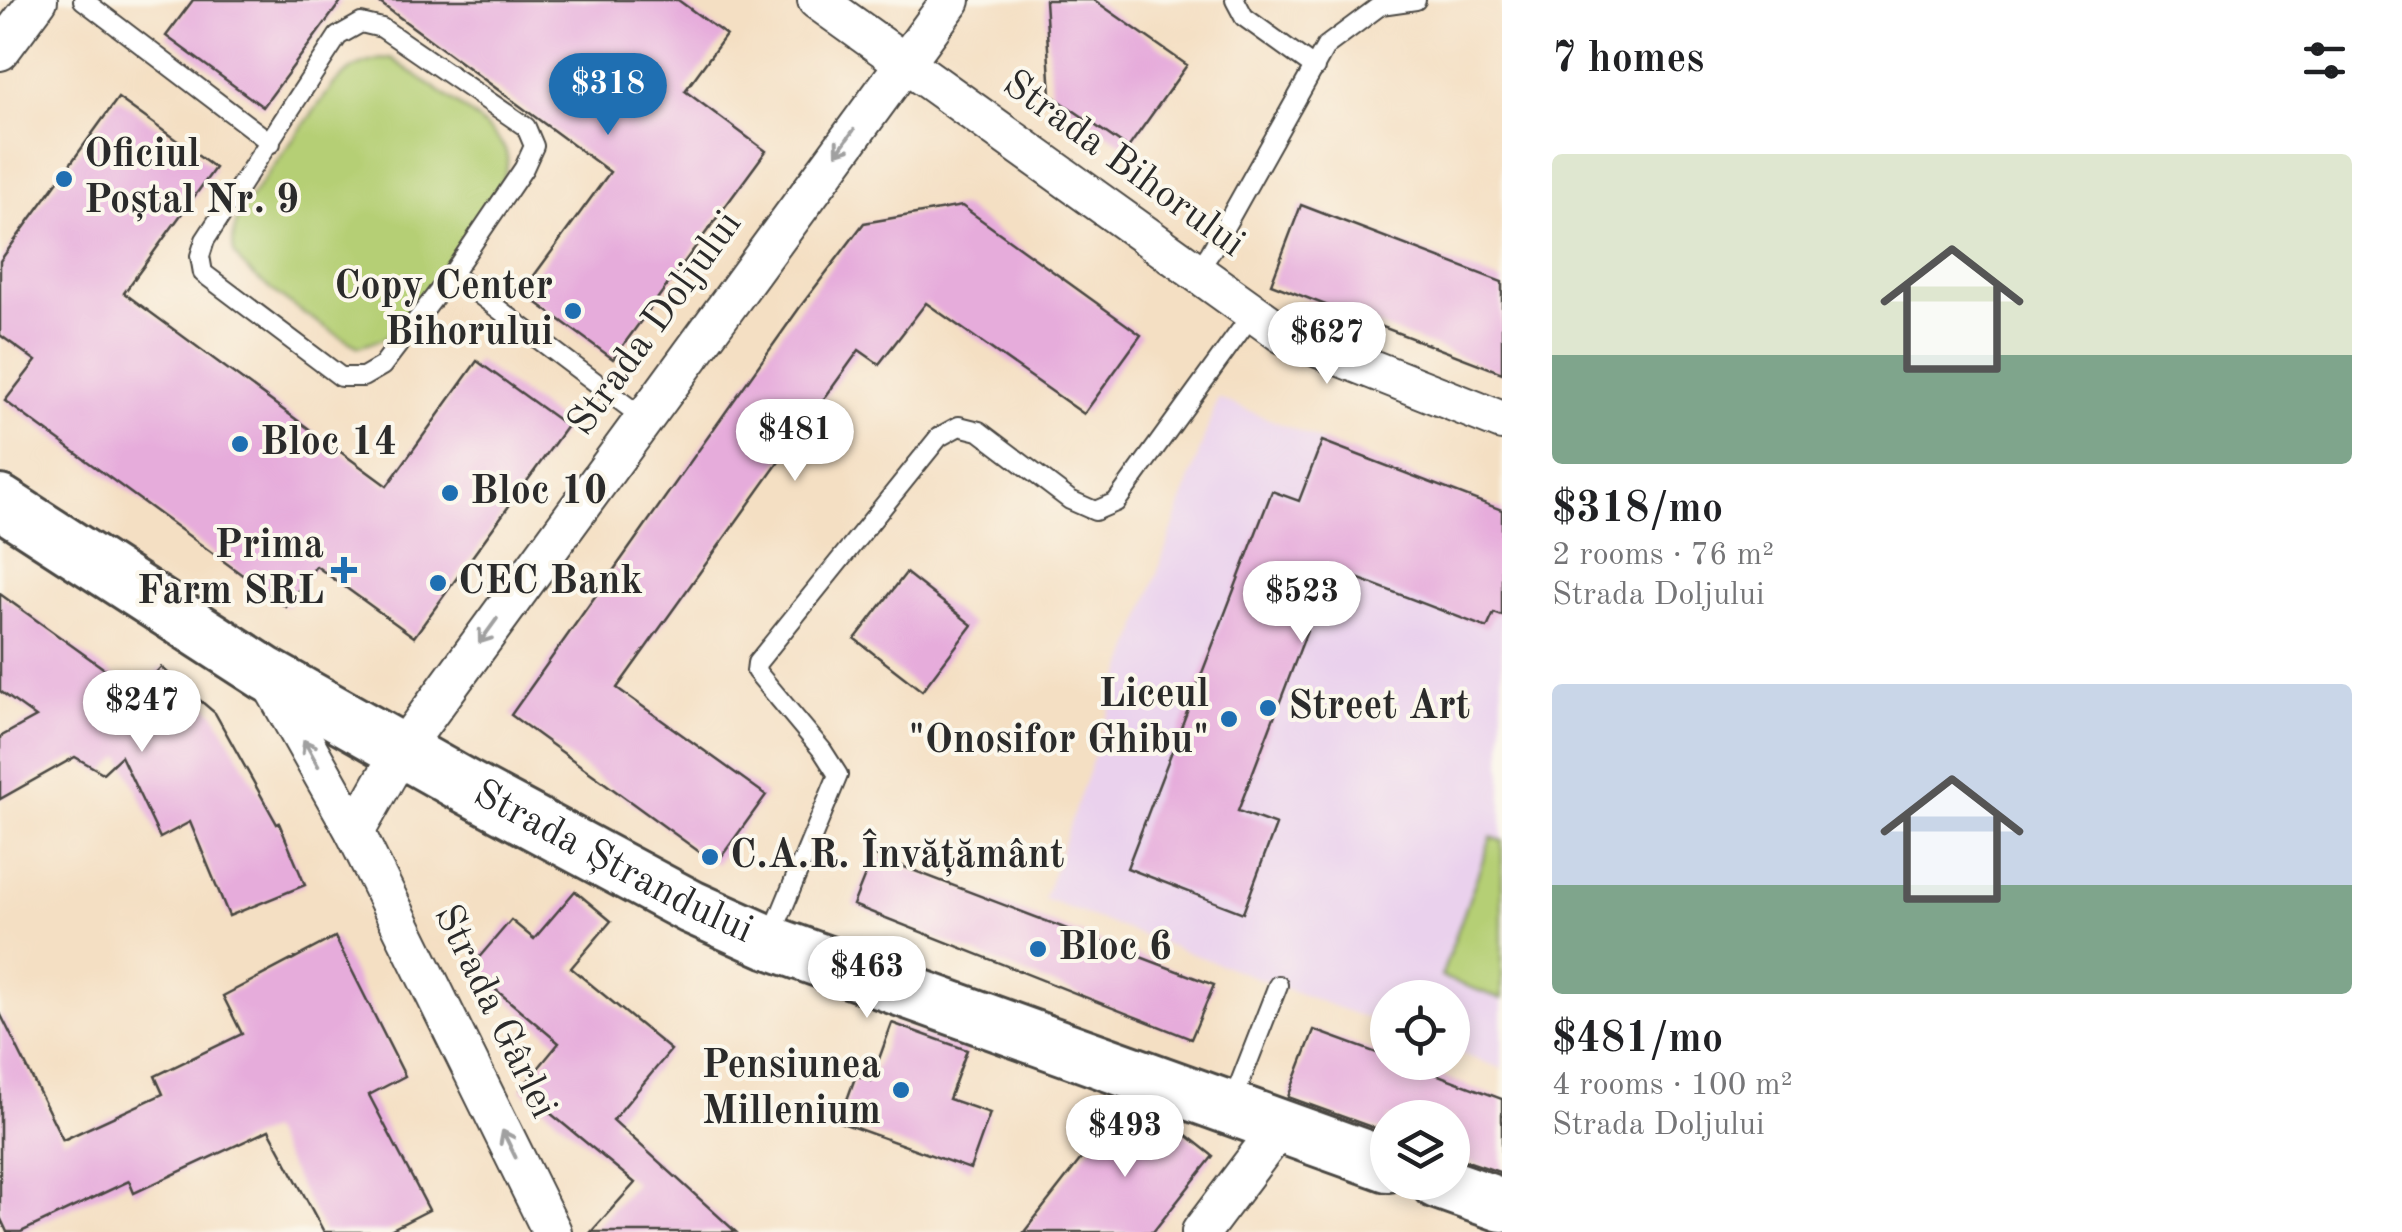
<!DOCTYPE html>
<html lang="en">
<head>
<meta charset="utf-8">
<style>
	body { margin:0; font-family:"Old Standard TT",serif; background:#f6f6f6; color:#202124; height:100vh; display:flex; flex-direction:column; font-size:38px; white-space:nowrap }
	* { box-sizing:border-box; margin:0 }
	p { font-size:32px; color:#757577 }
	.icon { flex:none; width:55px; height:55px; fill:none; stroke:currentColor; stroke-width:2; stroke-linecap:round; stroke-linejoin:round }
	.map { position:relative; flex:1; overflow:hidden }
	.side { display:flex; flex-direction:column; background:#fff; width:900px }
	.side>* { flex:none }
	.buttons { position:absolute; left:1370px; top:980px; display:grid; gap:20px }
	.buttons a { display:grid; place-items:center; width:100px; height:100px; border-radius:50%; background:#fff; box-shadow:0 5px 15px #0003; font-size:50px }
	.price { position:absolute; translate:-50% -85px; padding:0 22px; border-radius:35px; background:#fff; color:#222; font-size:32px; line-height:65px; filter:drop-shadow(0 2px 5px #0008) }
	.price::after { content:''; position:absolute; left:50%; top:60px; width:30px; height:22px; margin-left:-15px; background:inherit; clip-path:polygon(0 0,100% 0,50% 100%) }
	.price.on { background:#1f6fb2; color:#fff }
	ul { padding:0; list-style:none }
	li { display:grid; align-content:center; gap:20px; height:530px; padding:0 50px }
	li span { display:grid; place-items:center; height:310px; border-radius:10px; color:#555 }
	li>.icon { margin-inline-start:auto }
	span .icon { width:180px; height:180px; fill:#fffc; stroke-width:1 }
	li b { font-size:42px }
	h2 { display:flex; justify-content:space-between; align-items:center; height:120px; padding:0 50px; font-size:42px }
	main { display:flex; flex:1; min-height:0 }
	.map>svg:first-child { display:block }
</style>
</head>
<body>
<main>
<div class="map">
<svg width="1502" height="1232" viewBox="0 0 1502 1232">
	<rect width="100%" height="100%" fill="#fbf7ec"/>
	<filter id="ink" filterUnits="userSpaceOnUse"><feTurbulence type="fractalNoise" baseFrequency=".01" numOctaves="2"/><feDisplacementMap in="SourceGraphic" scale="20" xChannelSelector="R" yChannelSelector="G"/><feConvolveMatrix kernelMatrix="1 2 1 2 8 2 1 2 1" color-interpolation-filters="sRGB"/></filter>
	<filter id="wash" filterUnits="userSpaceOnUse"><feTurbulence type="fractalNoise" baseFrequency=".0048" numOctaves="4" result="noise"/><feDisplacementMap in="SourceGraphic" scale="40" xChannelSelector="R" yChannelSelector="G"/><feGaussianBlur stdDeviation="2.25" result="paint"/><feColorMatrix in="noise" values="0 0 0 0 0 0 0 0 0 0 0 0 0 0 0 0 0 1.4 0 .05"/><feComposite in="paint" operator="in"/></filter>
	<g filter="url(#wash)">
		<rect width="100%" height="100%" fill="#f4dfc3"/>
		<polygon fill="#ead1ed" points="1218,398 1322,441 1502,510 1502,1069 1453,1051 1452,998 1388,998 1387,1026 1044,899"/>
		<g fill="#b5cf75" stroke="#707d50" stroke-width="2.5">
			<path d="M 391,58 C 417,77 496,125 506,152 C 511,167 501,183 495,197 L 403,322 L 383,339 L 359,347 C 336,336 240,274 234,252 C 231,239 236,225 239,213 L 334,84 C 352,66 366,61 391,58 Z"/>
			<polygon points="1491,837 1502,841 1502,999 1441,977"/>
		</g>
		<g id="blocks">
			<g fill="#e6acdb">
				<polygon points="193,0 342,0 263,107 166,36"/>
				<polygon points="376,0 678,0 726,35 685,91 766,151 613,359 522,292 610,172"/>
				<polygon points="1045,0 1094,0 1187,65 1128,148 1051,95"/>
				<polygon points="118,98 215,168 124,293 387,486 477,361 567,426 414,637 316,566 286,607 5,401 36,361 0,335 0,261"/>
				<polygon points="1301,205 1502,282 1502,373 1271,284"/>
				<polygon points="962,206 1141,335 1084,414 926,303 879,364 859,350 617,688 766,795 716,864 511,715 800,307 864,223"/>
				<polygon points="1322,441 1502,510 1502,616 1494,613 1487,628 1331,568 1238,811 1276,825 1243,913 1127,868 1272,491 1299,501"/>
				<polygon points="906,573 972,625 922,691 855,639"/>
				<polygon points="0,594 138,693 161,667 215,713 277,824 279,823 305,885 229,916 190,822 160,838 121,756 103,773 75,757 0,799 0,737 36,717 0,691"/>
				<polygon points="873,855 1214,985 1191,1039 853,905"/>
				<polygon points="575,891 611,921 571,968 671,1050 613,1120 736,1232 591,1232 635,1183 521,1089 559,1043 470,968 511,920 534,939"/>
				<polygon points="335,937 405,1076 369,1095 429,1210 386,1232 324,1232 269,1130 134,1193 129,1181 21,1232 7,1232 0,1217 0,1013 63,1140 163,1094 155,1076 242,1034 223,996"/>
				<polygon points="892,1023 967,1050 949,1099 990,1113 970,1169 839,1122 856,1075 871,1081"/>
				<polygon points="1314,1030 1388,1057 1388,1062 1404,1062 1502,1099 1502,1173 1452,1156 1452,1118 1388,1118 1388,1133 1288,1097"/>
				<polygon points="1139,1107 1161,1115 1213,1156 1153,1232 1024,1232 1109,1123 1120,1132"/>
			</g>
		</g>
	</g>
	<g filter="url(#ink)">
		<use href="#blocks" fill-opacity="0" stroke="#494642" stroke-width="2.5"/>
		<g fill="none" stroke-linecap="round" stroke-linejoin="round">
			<defs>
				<g id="lane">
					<polyline points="83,0 271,143"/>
					<polyline points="1235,0 1244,17 1315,68"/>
					<polyline points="1196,273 1210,253 1326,46 1381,5 1416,0"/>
					<polyline points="452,274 524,168 534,146 526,127 382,28 361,23 338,36 205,240 200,256 203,273 341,377 363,377 382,366 452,274 643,418"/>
					<polyline points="771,937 838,775 822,750 756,671 757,663 939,437 959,426 979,431 1070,500 1095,511 1116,502 1253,313"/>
					<polyline points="1232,1103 1278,985"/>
				</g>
				<g id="street">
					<polyline points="817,0 1283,334 1502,421"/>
					<polyline points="0,51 38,0"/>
					<polyline points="266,674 355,832 552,1232"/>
					<polyline points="355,832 401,751 951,0"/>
					<polyline points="1201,1232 1280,1127"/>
				</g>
				<g id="secondary">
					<path id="s1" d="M 0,502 L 266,674 L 463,785 L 691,907 L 769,942 L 1388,1165"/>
					<polyline points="1437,1182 1502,1205"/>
				</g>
			</defs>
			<use href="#lane" stroke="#494642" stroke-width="22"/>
			<use href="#street" stroke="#494642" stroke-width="42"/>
			<use href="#secondary" stroke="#494642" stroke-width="58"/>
			<use href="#lane" stroke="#fff" stroke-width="18"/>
			<use href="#street" stroke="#fff" stroke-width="38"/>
			<use href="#secondary" stroke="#fff" stroke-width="52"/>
		</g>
		<defs><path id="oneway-shaft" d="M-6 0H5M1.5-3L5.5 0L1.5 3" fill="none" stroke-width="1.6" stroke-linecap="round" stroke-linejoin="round" transform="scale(2.5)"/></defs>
		<g stroke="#a0a0a0">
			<use href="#oneway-shaft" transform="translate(845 142) rotate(126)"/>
			<use href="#oneway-shaft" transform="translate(488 631) rotate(126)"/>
			<use href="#oneway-shaft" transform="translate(311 753) rotate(-119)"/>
			<use href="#oneway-shaft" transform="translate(509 1144) rotate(-116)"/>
		</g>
	</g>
	<g fill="#1f6fb2" stroke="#fbf7ec" stroke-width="4">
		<circle cx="64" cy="179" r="10"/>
		<circle cx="573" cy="311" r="10"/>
		<circle cx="240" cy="444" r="10"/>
		<circle cx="450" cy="493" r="10"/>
		<path d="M339 555h10v10h10v10h-10v10h-10v-10h-10v-10h10z"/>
		<circle cx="438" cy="583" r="10"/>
		<circle cx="1268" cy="708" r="10"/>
		<circle cx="1229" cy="719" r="10"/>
		<circle cx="710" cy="857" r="10"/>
		<circle cx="1038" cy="949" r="10"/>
		<circle cx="901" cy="1090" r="10"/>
	</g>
	<g text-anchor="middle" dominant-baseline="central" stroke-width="8" stroke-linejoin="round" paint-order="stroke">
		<g font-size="40" font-weight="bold" fill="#2b2b2b" stroke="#fbf7ec" text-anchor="start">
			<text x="84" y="156">Oficiul<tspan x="84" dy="46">Poștal Nr. 9</tspan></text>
			<text x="553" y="288" text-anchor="end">Copy Center<tspan x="553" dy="46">Bihorului</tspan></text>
			<text x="260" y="444">Bloc 14</text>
			<text x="470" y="493">Bloc 10</text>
			<text x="324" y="547" text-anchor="end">Prima<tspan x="324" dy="46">Farm SRL</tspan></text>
			<text x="458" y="583">CEC Bank</text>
			<text x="1209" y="696" text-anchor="end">Liceul<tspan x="1209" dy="46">"Onosifor Ghibu"</tspan></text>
			<text x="1288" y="708">Street Art</text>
			<text x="730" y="857">C.A.R. Învățământ</text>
			<text x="1058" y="949">Bloc 6</text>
			<text x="881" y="1067" text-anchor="end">Pensiunea<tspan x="881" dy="46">Millenium</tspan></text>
		</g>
		<g font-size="40" fill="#2b2b2b" stroke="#fbf7ec">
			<text transform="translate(1123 165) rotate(36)">Strada Bihorului</text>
			<text transform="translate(656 324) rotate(-54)">Strada Doljului</text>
			<text stroke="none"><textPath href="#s1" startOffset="712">Strada Ștrandului</textPath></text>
			<text transform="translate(494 1012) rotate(64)">Strada Gârlei</text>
		</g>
	</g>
</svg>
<div class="buttons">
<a><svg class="icon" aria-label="locate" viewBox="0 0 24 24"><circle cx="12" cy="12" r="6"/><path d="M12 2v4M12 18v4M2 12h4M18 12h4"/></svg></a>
<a><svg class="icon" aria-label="layers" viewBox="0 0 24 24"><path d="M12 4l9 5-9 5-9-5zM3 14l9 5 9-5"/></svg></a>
</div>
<b class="price on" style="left:608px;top:138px">$318</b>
<b class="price" style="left:1327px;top:387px">$627</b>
<b class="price" style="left:795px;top:484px">$481</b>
<b class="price" style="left:1302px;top:646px">$523</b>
<b class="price" style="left:142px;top:755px">$247</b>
<b class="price" style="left:867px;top:1021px">$463</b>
<b class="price" style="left:1125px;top:1180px">$493</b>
</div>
<section class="side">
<h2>7 homes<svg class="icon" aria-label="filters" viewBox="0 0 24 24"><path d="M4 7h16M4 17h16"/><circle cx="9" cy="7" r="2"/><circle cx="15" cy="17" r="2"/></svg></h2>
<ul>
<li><span style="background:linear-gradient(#dfe7d0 65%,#7fa58c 0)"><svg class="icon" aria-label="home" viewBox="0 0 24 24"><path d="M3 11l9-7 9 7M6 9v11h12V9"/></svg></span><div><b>$318/mo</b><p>2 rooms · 76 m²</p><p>Strada Doljului</p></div></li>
<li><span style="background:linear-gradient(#c9d6e8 65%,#7fa58c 0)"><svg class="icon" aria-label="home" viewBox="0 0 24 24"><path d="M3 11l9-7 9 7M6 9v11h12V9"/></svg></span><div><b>$481/mo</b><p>4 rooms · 100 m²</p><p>Strada Doljului</p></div></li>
</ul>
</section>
</main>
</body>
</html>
